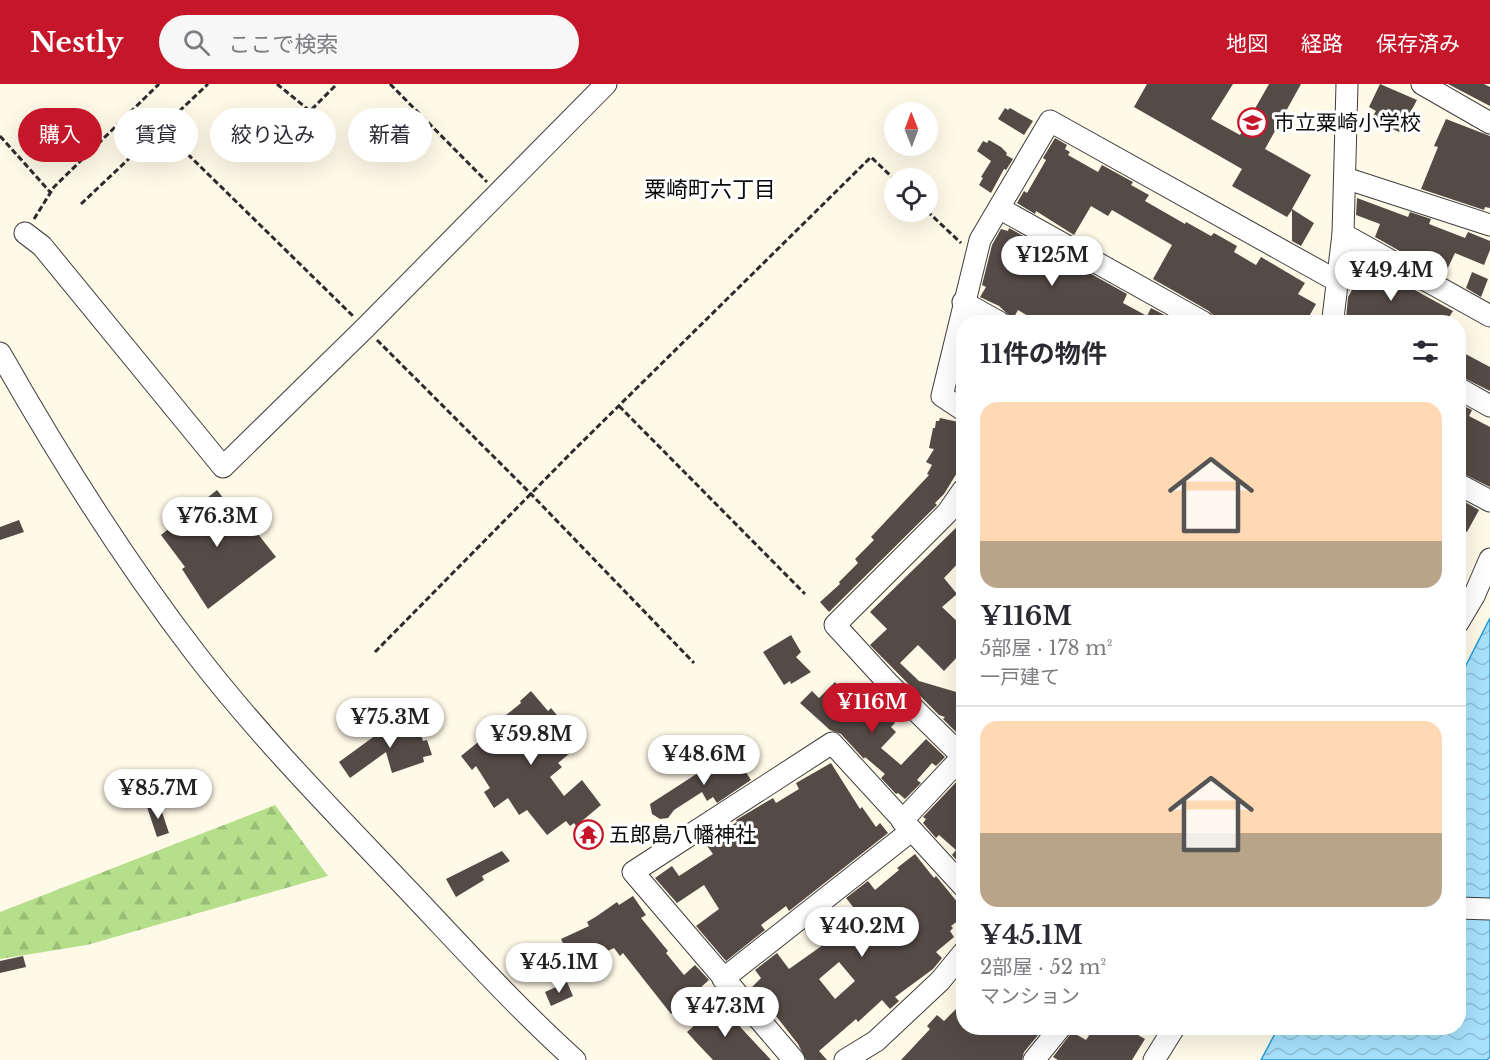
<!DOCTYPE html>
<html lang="ja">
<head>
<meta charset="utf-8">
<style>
	body { margin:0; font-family:"Libre Baskerville","Noto Sans JP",serif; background:#f7f7f7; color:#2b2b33; height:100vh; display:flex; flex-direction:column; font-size:22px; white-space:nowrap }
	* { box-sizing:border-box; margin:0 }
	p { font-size:20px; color:#7c7c81 }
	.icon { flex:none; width:33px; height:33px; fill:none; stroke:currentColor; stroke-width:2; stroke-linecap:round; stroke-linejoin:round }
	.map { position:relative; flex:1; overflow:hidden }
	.panel { position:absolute; left:956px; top:231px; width:510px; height:720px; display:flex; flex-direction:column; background:#fff; border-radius:24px; box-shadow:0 6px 24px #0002 }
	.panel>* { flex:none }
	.hud { position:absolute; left:18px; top:24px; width:570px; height:54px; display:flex; gap:12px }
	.needle { width:39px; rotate:359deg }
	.fabs { position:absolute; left:884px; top:18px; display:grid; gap:12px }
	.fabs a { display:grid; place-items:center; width:54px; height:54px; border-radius:50%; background:#fff; box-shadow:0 6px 24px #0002; font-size:30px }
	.price { position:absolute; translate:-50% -51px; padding:0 14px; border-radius:21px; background:#fff; color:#222; font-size:20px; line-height:39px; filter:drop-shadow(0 2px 3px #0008) }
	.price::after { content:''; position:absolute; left:50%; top:36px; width:18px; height:14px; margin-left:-9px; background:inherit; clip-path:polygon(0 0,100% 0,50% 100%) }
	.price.active { background:#c6172a; color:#fff }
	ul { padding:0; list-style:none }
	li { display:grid; align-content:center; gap:12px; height:318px; padding:0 24px }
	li+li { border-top:2px solid #e1e1e2 }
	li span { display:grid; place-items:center; height:186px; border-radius:18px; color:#555 }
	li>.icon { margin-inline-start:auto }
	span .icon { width:108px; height:108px; fill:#fffc; stroke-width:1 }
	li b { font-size:26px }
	h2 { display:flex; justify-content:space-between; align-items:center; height:72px; padding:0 24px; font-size:26px }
	.chip { padding:0 21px; border-radius:27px; background:#fff; box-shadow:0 6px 24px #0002; font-size:21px; line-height:54px }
	.chip.active { background:#c6172a; color:#fff }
	header { display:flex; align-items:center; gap:36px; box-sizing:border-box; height:84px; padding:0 30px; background:#c6172a; color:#fff }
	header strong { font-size:28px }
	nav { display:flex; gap:33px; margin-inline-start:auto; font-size:21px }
	.search { width:420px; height:54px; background:#f7f7f7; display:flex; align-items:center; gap:15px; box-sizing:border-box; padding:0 21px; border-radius:33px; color:#7c7c81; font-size:22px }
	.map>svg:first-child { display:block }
</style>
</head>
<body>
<header>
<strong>Nestly</strong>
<div class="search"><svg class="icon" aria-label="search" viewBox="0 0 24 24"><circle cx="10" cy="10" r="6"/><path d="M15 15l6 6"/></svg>ここで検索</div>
<nav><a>地図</a><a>経路</a><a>保存済み</a></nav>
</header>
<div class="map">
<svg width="1490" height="976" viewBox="0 0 1490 976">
	<defs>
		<pattern id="forest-firs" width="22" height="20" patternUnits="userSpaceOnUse" patternTransform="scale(1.5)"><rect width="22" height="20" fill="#b6df8c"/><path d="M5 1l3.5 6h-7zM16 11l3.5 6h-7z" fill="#9bbe77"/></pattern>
		<pattern id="water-waves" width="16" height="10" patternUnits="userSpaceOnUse" patternTransform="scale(1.5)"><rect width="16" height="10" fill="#a7e1fc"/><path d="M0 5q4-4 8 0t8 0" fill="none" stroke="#8ec0d7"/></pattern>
	</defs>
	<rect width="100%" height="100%" fill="#fff9e8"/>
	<polygon fill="url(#forest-firs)" points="275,721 328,792 87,861 0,875 0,828"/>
	<polygon fill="url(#water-waves)" stroke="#279dd9" stroke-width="1.5" points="1490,534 1490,973 1487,976 1261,976 1278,944 1458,944 1458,597"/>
	<g fill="#544a46" fill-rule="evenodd">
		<polygon points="1147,0 1233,0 1211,35 1240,51 1269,0 1301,0 1265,65 1311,91 1292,125 1314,139 1301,162 1292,157 1292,126 1287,133 1232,102 1242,85 1134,23"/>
		<polygon points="1380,0 1417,16 1409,31 1407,30 1399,48 1371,35 1376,27 1369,23"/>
		<polygon points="1448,0 1484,0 1490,3 1490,22"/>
		<polygon points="1005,24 1008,26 1010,24 1033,37 1024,51 998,35"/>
		<polygon points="1446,35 1490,52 1490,124 1485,123 1484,126 1421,105 1438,63 1434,62"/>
		<polygon points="1055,54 1067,61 1065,65 1070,68 1068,71 1098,88 1102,81 1133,98 1131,101 1149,111 1145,117 1185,140 1186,138 1211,152 1214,149 1237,162 1234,168 1256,181 1261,173 1305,199 1298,210 1316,220 1306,238 1301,238 1288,231 1283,238 1216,238 1214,232 1209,227 1153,195 1172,161 1112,126 1108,132 1091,122 1074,151 1036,127 1035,130 1017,119 1024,107 1027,109 1046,76 1043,74"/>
		<polygon points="989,56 1001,63 1007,69 1006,71 1013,75 1006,86 1004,85 991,109 979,101 983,94 981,93 991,77 977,67 983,57 987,59"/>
		<polygon points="1357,114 1408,133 1410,128 1431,135 1429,140 1465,154 1468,148 1490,157 1490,166 1484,181 1455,169 1444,192 1375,153 1380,140 1356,131"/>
		<polygon points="1009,144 1127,210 1123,219 1147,232 1151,224 1178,238 1038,238 1018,226 1013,235 999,222 980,213 986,203 982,201 992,161 1001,145 1008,147"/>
		<polygon points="1367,180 1453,227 1446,238 1354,238 1346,234 1348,213"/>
		<polygon points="1472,188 1488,195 1481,213 1466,204"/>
		<polygon points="1458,266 1490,283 1490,307 1458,291"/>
		<polygon points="1458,319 1472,326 1469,332 1490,343 1490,403 1458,387"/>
		<polygon points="940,334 963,339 963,379 944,410 935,419 937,421 829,528 820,518 840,500 839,498 858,479 855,475 874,456 871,453 929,391 927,390 932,381 926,378 934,365 929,364 933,344 935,344 936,337 939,337"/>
		<polygon points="217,406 231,424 234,422 247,436 276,473 208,525 182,485 185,483 161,451"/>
		<polygon points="1458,414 1479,426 1467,448 1458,443"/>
		<polygon points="19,436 24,448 0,456 0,443"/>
		<polygon points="963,437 963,474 944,494 957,510 942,523 963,543 963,567 944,587 918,561 900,579 919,597 963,610 963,652 961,653 943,635 945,633 939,631 870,561 887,545 870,528"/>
		<polygon points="791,551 801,568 796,573 811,588 791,600 790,597 784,601 763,568"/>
		<polygon points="835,598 848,611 852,607 861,616 873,601 897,626 890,634 895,639 891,643 896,648 881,664 901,681 926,655 945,673 936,682 932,679 917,696 921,699 905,715 898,709 896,710 881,694 885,690 865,673 864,675 841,650 830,646 800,619 812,607 819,614"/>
		<path d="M 531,607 L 548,627 L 551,624 L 581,660 L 558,679 L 562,683 L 550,693 L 564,712 L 582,696 L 601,721 L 576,742 L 574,739 L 570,742 L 566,737 L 547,751 L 527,726 L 519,731 L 508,714 L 494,724 L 484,708 L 490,704 L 476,682 L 472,686 L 461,672 L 488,650 L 486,647 L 521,619 L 520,617 ZM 536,638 L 552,655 L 529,676 L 513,657 Z"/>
		<polygon points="407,636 408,639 412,638 417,652 421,651 423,657 427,656 432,671 423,673 424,678 392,689 386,668 350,694 339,678 376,651 374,646"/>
		<polygon points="732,667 751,696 717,719 713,713 707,717 702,708 674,726 668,734 660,735 652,730 650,720"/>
		<polygon points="831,679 860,725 862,723 876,743 880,739 888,749 789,827 786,822 761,841 765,846 726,877 696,842 719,825 704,801 677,819 655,794 672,782 679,792 713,770 705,759 737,738 736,736 773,714 776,719 799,705 796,699"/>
		<polygon points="963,691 963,783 952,771 956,766 939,751 936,754 923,739 926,735 923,733"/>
		<polygon points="159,719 169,749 157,753 147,723"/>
		<polygon points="502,767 510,777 482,792 484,796 456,813 446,795"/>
		<path d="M 915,770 L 934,794 L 936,792 L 963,825 L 963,833 L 951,842 L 953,844 L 950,847 L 954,853 L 936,868 L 942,874 L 933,885 L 895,913 L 899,917 L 890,925 L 882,916 L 858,938 L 856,935 L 819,967 L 827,976 L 806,976 L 798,960 L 765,918 L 763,920 L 750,905 L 761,894 L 755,886 L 777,869 L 789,885 L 823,861 L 827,856 L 813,840 L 825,831 L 840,850 L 861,833 L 846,814 L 868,797 L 875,806 L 899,786 L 897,784 ZM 839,878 L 855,897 L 835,915 L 819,895 Z"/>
		<polygon points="633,812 646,831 641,834 668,867 666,869 684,891 695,881 709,896 671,930 623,869 620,872 614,864 574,883 561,855 589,842 587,838 597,832 617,818 619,821"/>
		<polygon points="23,872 26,883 0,889 0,877"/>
		<polygon points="567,898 573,912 551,922 545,908"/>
		<polygon points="963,918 963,944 1044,944 1024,968 1022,976 901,976 930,945 927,942 937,931 944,937"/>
		<polygon points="720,919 743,946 771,976 713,976 695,957 687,948"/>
		<polygon points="1094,944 1126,944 1145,955 1132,976 1058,976 1053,973 1072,948 1086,956"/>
	</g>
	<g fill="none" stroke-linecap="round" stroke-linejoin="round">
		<defs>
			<g id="minor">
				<polyline points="1422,0 1490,39"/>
				<polyline points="1345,94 1490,141"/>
				<polyline points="999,124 1203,238"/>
				<polyline points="25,149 42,162 223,383 365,244 606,0"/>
				<polyline points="1343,150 1490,232"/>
				<polyline points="963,218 999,238"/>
				<polyline points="1331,238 1333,234 1343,150 1347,0"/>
				<path d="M 0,269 C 59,373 123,475 196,570 C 260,653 335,729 408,806 C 462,863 516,923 575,976"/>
				<polyline points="1458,304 1490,322"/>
				<polyline points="963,326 942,312 980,156 1050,37 1337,197"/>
				<polyline points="1458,400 1490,417"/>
				<polyline points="963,406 947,429 835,541 890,601 963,673"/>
				<polyline points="1458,539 1474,512 1490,475"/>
				<polyline points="902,737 963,672"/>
				<polyline points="1458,824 1490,825"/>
				<polyline points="723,895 911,747"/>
				<polyline points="794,976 633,788 832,659 963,802"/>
				<polyline points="845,976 876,957 940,897 963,869"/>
				<polyline points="1034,976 1060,944"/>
				<polyline points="1154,976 1174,944"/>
			</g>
		</defs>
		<use href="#minor" stroke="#3d3d3d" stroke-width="23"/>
		<g stroke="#2c2c2c" stroke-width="3" stroke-dasharray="6 3" stroke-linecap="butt">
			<polyline points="277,0 310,27 337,0"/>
			<polyline points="390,0 487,98"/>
			<polyline points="162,45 354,233"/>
			<polyline points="0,52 51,109"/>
			<polyline points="81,120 208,0"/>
			<polyline points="927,127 961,159"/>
			<polyline points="34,135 54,103 159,0"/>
			<polyline points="377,256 531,410 694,579"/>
			<polyline points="619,322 805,510"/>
			<polyline points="375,568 574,366 871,73 894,95"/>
		</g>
		<use href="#minor" stroke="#fff" stroke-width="21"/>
	</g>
	<defs>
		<symbol id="school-ring" viewBox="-11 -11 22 22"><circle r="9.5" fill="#fff" stroke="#c6172a" stroke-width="1.5"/><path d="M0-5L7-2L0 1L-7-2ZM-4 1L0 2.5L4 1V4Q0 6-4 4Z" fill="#c6172a"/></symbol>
		<symbol id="temple-ring" viewBox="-11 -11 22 22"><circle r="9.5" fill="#fff" stroke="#c6172a" stroke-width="1.5"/><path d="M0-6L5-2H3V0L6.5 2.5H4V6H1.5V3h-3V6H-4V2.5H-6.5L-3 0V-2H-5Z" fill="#c6172a"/></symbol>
	</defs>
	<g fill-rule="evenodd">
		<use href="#school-ring" x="1236" y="22" width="33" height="33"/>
		<use href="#temple-ring" x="572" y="734" width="33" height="33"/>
	</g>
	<g text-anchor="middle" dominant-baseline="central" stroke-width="6" stroke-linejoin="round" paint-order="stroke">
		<g font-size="21" fill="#0a0a0a" stroke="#fff" text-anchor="start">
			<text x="1274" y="39">市立粟崎小学校</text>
			<text x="609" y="751">五郎島八幡神社</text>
		</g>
		<g font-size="22" fill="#0a0a0a" stroke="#fff">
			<text x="710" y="105">粟崎町六丁目</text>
		</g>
	</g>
</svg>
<div class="fabs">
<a><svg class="needle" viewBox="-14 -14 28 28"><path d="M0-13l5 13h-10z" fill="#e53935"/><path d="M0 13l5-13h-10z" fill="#7c7c81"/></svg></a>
<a><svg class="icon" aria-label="locate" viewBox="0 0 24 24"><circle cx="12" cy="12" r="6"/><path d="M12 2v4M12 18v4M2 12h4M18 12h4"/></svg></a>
</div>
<b class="price" style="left:1052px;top:203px">¥125M</b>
<b class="price" style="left:1391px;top:218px">¥49.4M</b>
<b class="price" style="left:217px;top:464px">¥76.3M</b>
<b class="price active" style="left:872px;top:650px">¥116M</b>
<b class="price" style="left:390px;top:665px">¥75.3M</b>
<b class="price" style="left:531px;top:682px">¥59.8M</b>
<b class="price" style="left:704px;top:702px">¥48.6M</b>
<b class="price" style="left:158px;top:736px">¥85.7M</b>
<b class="price" style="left:862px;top:874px">¥40.2M</b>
<b class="price" style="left:559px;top:910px">¥45.1M</b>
<b class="price" style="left:725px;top:954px">¥47.3M</b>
<div class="hud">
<a class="chip active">購入</a>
<a class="chip">賃貸</a>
<a class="chip">絞り込み</a>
<a class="chip">新着</a>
</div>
<section class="panel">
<h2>11件の物件<svg class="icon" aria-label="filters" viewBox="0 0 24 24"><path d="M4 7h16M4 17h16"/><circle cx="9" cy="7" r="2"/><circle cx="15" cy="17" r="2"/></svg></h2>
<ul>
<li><span style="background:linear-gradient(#ffd9b3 75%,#b9a48a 0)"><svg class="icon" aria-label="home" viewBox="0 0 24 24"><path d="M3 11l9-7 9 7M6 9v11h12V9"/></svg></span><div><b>¥116M</b><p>5部屋 · 178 m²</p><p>一戸建て</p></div></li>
<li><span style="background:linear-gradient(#ffd9b3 60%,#b9a48a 0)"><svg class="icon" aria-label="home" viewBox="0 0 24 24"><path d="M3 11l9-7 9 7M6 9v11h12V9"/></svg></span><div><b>¥45.1M</b><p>2部屋 · 52 m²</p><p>マンション</p></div></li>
</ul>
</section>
</div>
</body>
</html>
